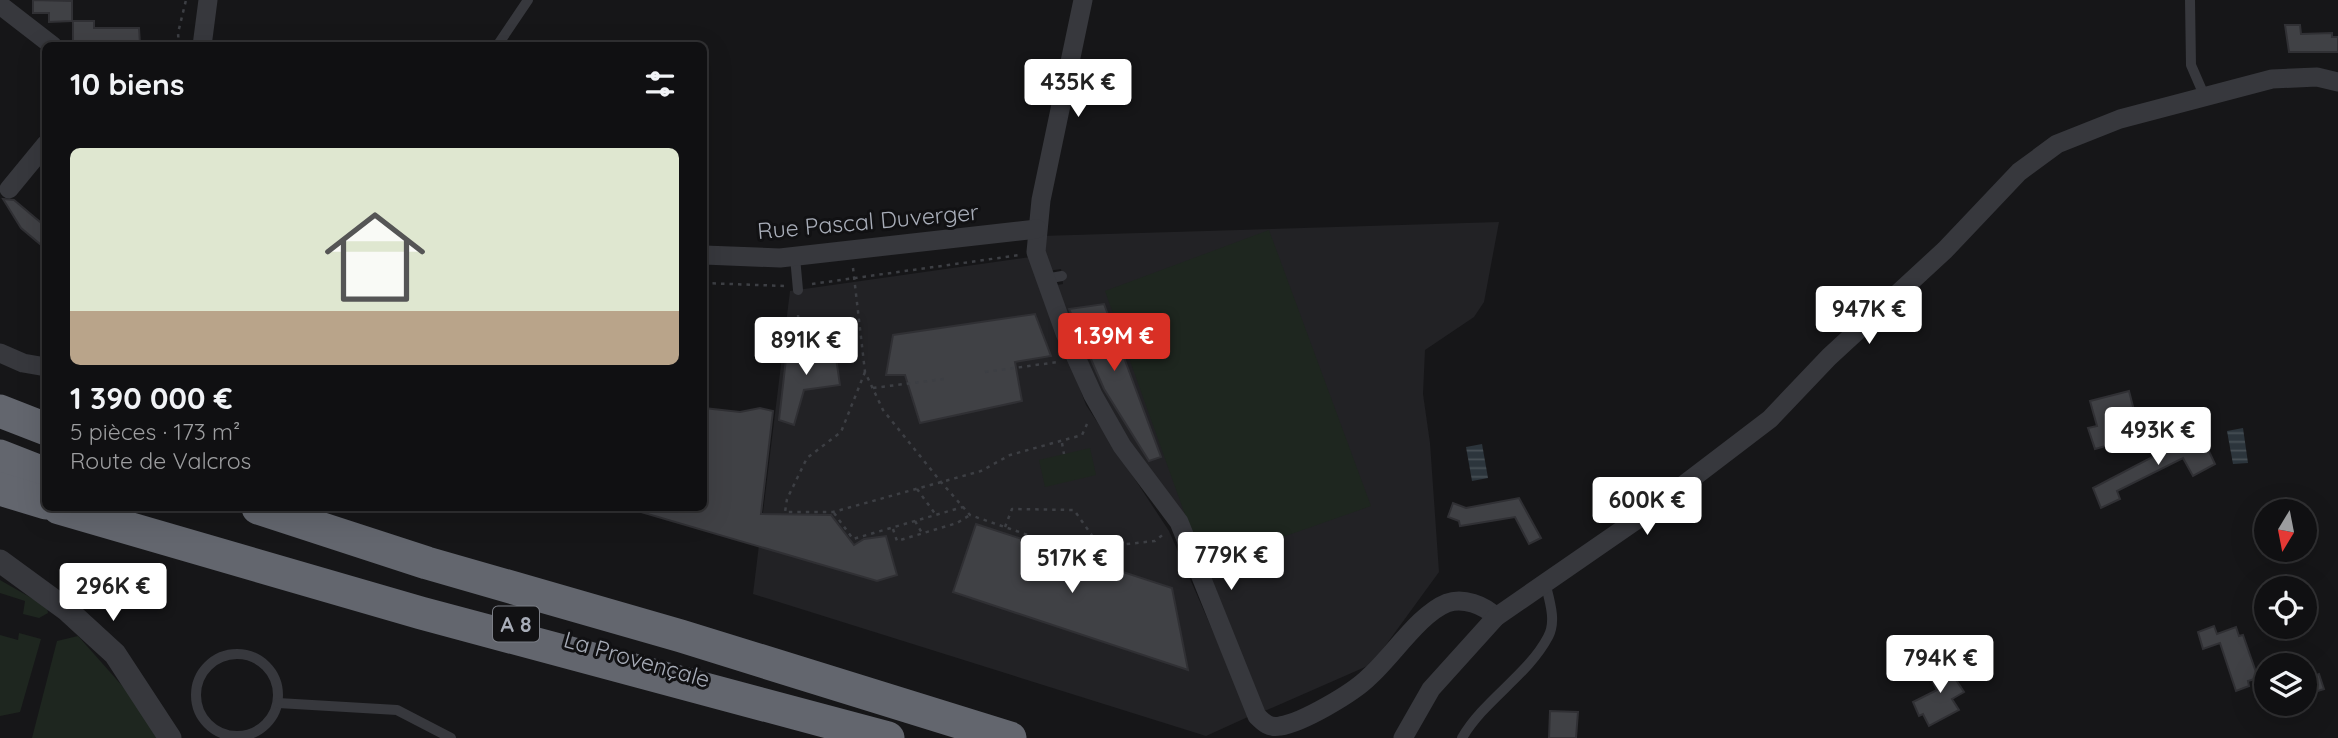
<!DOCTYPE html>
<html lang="fr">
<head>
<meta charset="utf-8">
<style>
	body { margin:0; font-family:Quicksand,sans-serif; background:#1e1e20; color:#f1f3f6; height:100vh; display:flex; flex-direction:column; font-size:26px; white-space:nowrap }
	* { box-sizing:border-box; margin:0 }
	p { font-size:23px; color:#9c9d9f }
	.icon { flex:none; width:38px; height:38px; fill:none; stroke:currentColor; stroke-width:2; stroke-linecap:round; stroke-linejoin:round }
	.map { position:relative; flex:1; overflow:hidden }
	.sheet { position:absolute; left:42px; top:42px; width:665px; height:469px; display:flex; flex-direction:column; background:#101012; border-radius:10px; box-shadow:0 7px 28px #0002,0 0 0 2px #303032 }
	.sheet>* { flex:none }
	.needle { width:46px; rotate:190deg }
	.fabs { position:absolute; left:2254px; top:499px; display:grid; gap:14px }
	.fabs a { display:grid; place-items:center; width:63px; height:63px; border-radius:50%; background:#101012; box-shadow:0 7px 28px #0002,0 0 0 2px #303032; font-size:35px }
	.price { position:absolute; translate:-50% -60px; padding:0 16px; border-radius:7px; background:#fff; color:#222; font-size:23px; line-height:46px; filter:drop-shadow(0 2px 4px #0008) }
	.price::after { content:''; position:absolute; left:50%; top:42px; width:21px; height:16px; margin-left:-10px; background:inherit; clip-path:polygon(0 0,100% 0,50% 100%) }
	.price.active { background:#d93025; color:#fff }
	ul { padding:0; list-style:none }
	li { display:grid; align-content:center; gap:14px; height:371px; padding:0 28px }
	li span { display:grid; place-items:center; height:217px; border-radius:10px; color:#555 }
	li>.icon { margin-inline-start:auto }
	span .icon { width:126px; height:126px; fill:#fffc; stroke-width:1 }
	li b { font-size:30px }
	h2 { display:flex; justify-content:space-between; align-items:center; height:84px; padding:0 28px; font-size:30px }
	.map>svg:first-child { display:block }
</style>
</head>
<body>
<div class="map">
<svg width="2338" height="738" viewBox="0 0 2338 738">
	<defs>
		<pattern id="water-rules" width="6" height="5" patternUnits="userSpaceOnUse" patternTransform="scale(1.75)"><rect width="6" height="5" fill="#2c353c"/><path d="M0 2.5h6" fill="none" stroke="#485056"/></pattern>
	</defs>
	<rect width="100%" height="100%" fill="#161618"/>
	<g fill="#222225">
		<polygon points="1499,222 1484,302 1474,317 1425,350 1423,394 1430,443 1439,572 1372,664 1260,713 1206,572 1115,426 1051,286 1063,284 1061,269 1048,271 1041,236"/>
		<polygon points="1031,257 1086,405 1169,531 1250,716 1206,736 753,594 790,291"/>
	</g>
	<g fill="#1e261f">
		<polygon points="1269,230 1371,506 1203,565 1105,291"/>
		<polygon points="1090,448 1096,475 1045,487 1039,460"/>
		<polygon points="0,580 47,607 48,613 39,618 23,614 25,601 0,593"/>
		<polygon points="19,633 41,639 20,712 0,716 0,635 18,640"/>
		<polygon points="78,636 125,689 158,738 32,738 57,641"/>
	</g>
	<g fill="url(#water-rules)">
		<polygon points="2243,428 2248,463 2233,464 2227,431"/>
		<polygon points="1482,444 1488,478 1472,481 1466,447"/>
	</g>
	<g fill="#404145" stroke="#303034" stroke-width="2">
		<polygon points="33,0 72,1 72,21 49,22 49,13 33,13"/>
		<polygon points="73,21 94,21 94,28 139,28 140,44 85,46 85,41 73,41"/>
		<polygon points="2285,25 2300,25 2301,34 2332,33 2332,37 2338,37 2338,52 2289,52"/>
		<polygon points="3,199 14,200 46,227 46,249 21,228"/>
		<polygon points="1104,304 1161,457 1149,461 1104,389 1069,309"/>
		<polygon points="1035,314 1051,356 1015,362 1022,401 920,423 905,375 886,375 893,335"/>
		<polygon points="834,344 840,385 804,390 794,425 779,420 787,350"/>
		<polygon points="2129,391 2137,422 2148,419 2152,433 2095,449 2088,428 2097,426 2090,401"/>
		<polygon points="704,408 740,412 760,408 773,411 761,514 831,515 854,545 864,539 886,536 897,575 877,581 641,512 641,508 704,508"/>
		<polygon points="2200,432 2215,464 2193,476 2183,458 2117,491 2120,499 2101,508 2093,488"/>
		<polygon points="1519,498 1541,538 1529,544 1515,517 1460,526 1459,521 1448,517 1453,503 1466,508"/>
		<polygon points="976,524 1172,588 1188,670 953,592"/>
		<polygon points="2214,626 2217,634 2236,627 2239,636 2243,635 2258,678 2248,681 2249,686 2236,691 2220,643 2203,649 2198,632"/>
		<polygon points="1943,660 1964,692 1952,699 1959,710 1929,726 1923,714 1919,716 1913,702 1937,690 1927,670"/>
		<polygon points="2319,674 2324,689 2305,695 2305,679"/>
		<polygon points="1550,711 1578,712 1576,738 1549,738"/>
	</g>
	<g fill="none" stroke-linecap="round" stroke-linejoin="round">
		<g stroke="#3d3f44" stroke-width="2.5" stroke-dasharray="3.5 5" stroke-linecap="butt">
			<polyline points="179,46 178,33 186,0"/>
			<polyline points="853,268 865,372 883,410 941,482 970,515 1109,563 1118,545 1155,541 1165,533"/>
			<polyline points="704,283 784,286"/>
			<polyline points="812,284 1020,255"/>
			<polyline points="798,315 801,348"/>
			<polyline points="865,372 841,432 807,458 787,499 785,512 833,512 981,471 1010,455 1082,435 1087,424"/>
			<polyline points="985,372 1058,362"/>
			<polyline points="873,388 944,379"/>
			<polyline points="1062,443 1064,454"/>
			<polyline points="917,489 936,515"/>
			<polyline points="834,513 853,539 963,507"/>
			<polyline points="915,521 922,533"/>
			<polyline points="1005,527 1012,509 1074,510 1098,544 1114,554"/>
			<polyline points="893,529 897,541 957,523 970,515"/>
		</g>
		<g stroke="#37383d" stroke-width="10">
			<polyline points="2190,0 2191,65 2204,95"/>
			<polyline points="497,46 528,0"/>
			<polyline points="795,257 798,290"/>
			<polyline points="1045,279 1062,276"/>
			<circle cx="237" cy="695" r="41"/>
			<polyline points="278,703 397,710 451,738"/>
			<path d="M 1462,738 C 1484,700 1528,675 1548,637 C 1557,621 1549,599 1545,582"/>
		</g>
		<g stroke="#37383d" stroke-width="19">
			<path d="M 1083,0 L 1041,200 L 1036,252 L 1065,333 L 1093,395 L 1122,446 L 1179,522 L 1257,716 C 1264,723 1269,728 1280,726 C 1302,723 1353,693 1369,677 C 1392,657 1419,614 1447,603 C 1463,597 1484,605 1496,617"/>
			<polyline points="0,5 53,46"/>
			<polyline points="202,46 208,0"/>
			<polyline points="9,189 46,144"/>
			<polyline points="704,255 780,258 1037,229"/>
			<polyline points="0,353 23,363 46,367"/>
			<polyline points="1403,738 1431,689 1496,617 1648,512 1770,419 1829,357 1945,250 2019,172 2057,144 2120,119 2272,79 2317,77 2338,82"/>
		</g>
		<polyline stroke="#37383d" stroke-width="23" points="0,561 67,610 115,654 170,738"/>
		<g stroke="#63666e" stroke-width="33">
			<polyline points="0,411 46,429"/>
			<polyline points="0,456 46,474"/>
			<polyline points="0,489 46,503"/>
			<polyline points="59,508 421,613 888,738"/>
			<polyline points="258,508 427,563 681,636 1010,738"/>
		</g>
	</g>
	<g text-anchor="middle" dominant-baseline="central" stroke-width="6" stroke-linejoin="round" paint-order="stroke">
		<rect fill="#111113" stroke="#7b7e86" stroke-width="2" x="493" y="606.5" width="46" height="35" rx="5"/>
		<g font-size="21" font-weight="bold" fill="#a8adb8">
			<text x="516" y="624">A 8</text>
		</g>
		<g font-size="23" fill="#a8adb8" stroke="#111113">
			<text transform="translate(868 221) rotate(-5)">Rue Pascal Duverger</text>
			<text transform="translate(637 659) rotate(16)">La Provençale</text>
		</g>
	</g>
</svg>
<div class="fabs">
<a><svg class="needle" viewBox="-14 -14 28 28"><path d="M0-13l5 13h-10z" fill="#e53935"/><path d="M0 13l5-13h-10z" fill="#9c9d9f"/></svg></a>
<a><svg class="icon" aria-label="locate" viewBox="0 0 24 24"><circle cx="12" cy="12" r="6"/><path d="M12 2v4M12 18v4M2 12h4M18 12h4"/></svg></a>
<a><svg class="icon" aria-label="layers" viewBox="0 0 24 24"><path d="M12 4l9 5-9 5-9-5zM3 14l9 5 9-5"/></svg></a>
</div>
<b class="price" style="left:1078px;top:119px">435K €</b>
<b class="price" style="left:1869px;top:346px">947K €</b>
<b class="price active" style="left:1114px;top:373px">1.39M €</b>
<b class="price" style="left:806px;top:377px">891K €</b>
<b class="price" style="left:2158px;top:467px">493K €</b>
<b class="price" style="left:1647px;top:537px">600K €</b>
<b class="price" style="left:1231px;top:592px">779K €</b>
<b class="price" style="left:1072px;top:595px">517K €</b>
<b class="price" style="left:113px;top:623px">296K €</b>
<b class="price" style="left:1940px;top:695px">794K €</b>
<section class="sheet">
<h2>10 biens<svg class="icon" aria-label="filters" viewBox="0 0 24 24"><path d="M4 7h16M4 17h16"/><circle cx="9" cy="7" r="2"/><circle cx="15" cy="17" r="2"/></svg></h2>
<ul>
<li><span style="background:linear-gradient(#dfe7d0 75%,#b9a48a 0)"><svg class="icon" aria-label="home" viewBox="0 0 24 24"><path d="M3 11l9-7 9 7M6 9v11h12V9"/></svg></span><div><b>1 390 000 €</b><p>5 pièces · 173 m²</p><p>Route de Valcros</p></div></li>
</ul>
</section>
</div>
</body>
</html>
